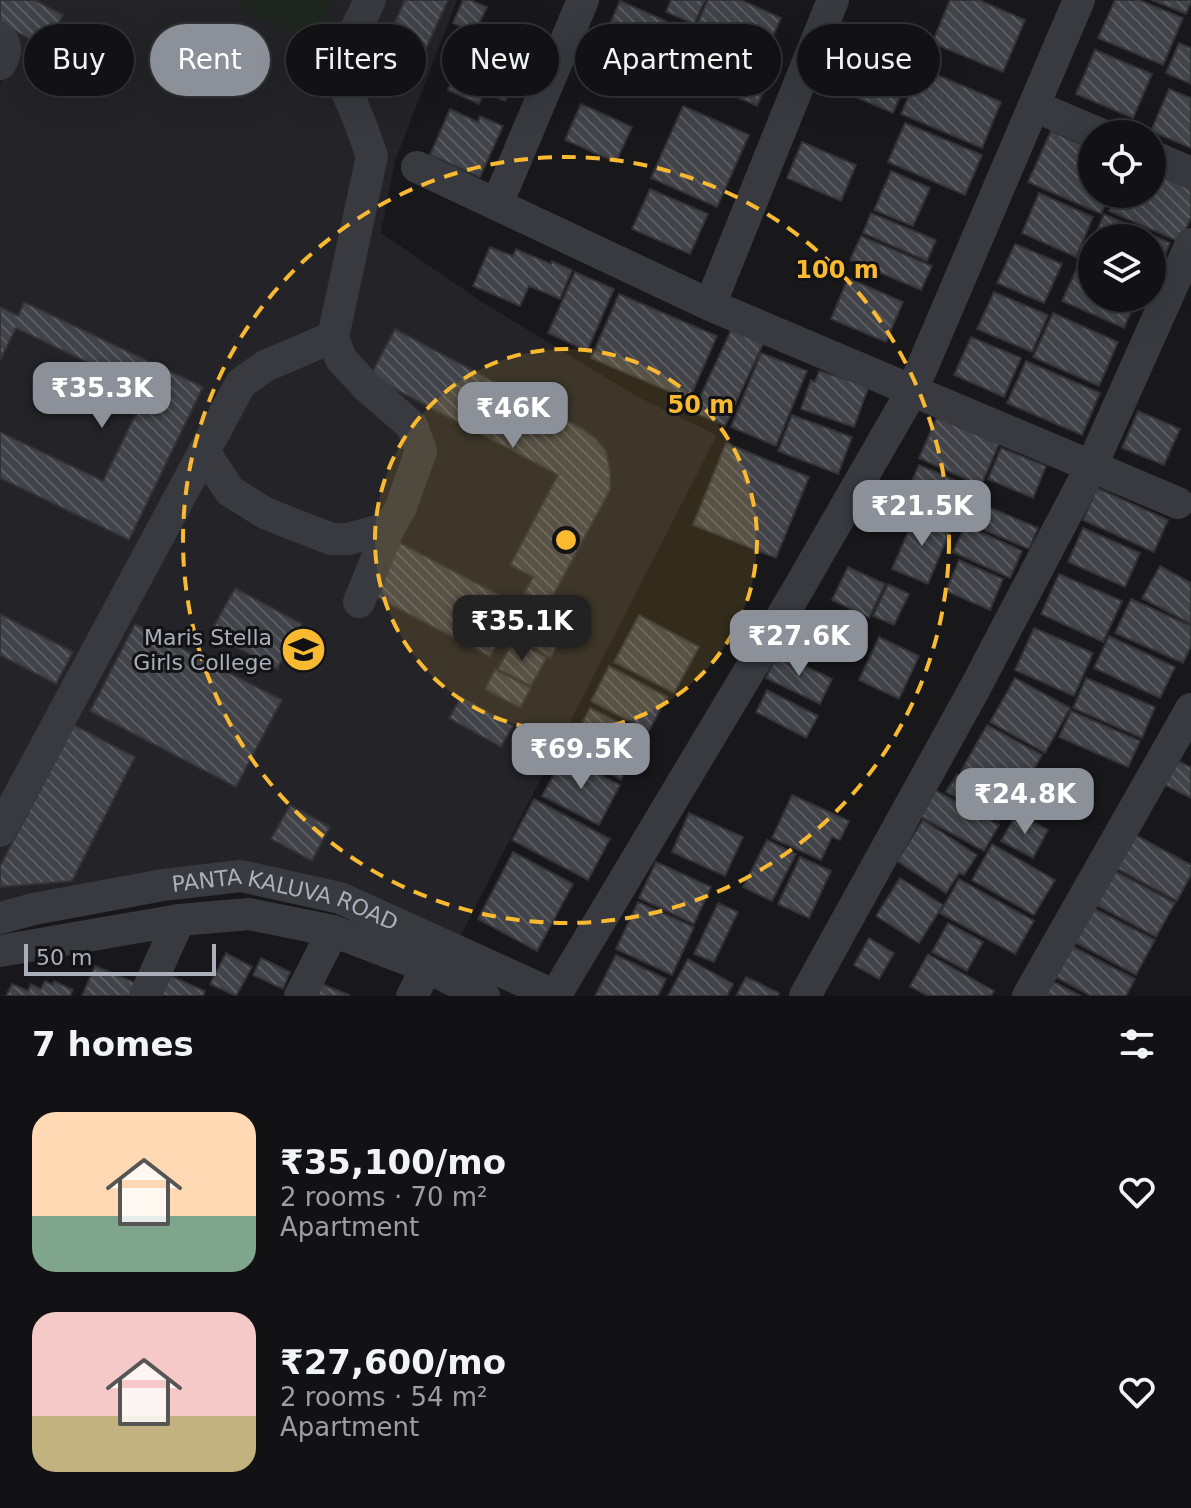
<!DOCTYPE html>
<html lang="en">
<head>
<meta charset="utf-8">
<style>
	body { margin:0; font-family:"DejaVu Sans",sans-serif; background:#1b1b1d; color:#f1f3f6; height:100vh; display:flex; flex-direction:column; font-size:30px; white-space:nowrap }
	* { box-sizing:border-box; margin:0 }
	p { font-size:26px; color:#9c9ea0 }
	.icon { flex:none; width:44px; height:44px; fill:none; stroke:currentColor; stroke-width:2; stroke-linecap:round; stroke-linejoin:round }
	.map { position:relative; height:996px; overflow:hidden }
	.panel { display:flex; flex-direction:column; background:#121214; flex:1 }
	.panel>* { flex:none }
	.hud { position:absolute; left:24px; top:24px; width:1144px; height:72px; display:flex; gap:16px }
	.fabs { position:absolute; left:1078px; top:120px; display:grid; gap:16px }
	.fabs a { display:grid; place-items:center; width:88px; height:88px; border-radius:50%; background:#121214; box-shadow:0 8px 32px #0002,0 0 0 2px #313234; font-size:40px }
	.scale { position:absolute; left:24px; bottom:20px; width:192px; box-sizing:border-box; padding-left:8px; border:4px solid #aaafbb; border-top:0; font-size:22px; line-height:28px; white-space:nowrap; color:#aaafbb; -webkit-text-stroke:6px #131316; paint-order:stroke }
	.price { position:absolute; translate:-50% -68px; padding:0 18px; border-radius:16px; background:#8c9099; color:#fff; font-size:26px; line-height:52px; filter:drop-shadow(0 2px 4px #0008) }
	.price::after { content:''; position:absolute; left:50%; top:48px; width:24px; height:18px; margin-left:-12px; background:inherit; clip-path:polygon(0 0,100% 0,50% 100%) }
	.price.on { background:#222; color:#fff }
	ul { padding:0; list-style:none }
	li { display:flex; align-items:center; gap:24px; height:200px; padding:0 32px }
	li span { display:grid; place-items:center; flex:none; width:224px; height:160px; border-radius:24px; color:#555 }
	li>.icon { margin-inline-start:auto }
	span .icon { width:96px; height:96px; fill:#fffc; stroke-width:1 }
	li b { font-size:34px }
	h2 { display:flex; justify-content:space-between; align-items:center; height:96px; padding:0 32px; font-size:34px }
	.tag { padding:0 28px; border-radius:36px; background:#121214; box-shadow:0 8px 32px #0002,0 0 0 2px #313234; font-size:28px; line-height:72px }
	.tag.on { background:#8c9099; color:#fff }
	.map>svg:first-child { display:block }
</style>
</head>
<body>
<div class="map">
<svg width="1191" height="996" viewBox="0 0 1191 996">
	<defs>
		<pattern id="building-back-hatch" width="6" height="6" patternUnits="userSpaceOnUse" patternTransform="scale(2)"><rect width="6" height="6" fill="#424348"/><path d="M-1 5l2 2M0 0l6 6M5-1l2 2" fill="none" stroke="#5b5c60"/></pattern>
	</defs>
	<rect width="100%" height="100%" fill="#18181b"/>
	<polygon fill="#242428" points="0,0 457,0 395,161 381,233 482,302 638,397 717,435 460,937 237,865 0,901 0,83 20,47"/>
	<polygon fill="#1e261f" points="240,0 333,0 315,42 237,8"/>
	<g fill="url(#building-back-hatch)" stroke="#323237" stroke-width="2">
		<polygon points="0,0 35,0 63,15 46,48 0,23"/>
		<polygon points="405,0 448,0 407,91 371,75"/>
		<polygon points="463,0 470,0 487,7 476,30 507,44 515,26 534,35 505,101 484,92 479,104 448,90 474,32 453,23"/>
		<polygon points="671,0 705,0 694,24 666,12"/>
		<polygon points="708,0 741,0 781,18 762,61 694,31"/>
		<polygon points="950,0 979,0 1025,20 1003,72 932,43"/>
		<polygon points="1115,0 1139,0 1183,18 1163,65 1098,38"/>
		<polygon points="1152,0 1191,0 1191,2 1186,14"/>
		<polygon points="620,1 666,21 646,67 600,47"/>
		<polygon points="840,34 914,65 893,113 820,82"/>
		<polygon points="697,37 773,71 757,106 681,73"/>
		<polygon points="1179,43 1191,48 1191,84 1166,73"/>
		<polygon points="1095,50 1152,74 1133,118 1076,94"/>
		<polygon points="921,68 1001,102 982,148 901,114"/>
		<polygon points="1169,89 1191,98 1191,148 1151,131"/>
		<polygon points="581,104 632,127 616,162 565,140"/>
		<polygon points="683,106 749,135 717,207 651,178"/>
		<polygon points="450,109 478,122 480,116 503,126 480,177 430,155"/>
		<polygon points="905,123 982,155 965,195 888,162"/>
		<polygon points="1051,131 1092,149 1092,194 1110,194 1101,214 1028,182"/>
		<polygon points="802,142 856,165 841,201 787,178"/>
		<polygon points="891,171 930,188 913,226 874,210"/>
		<polygon points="1152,172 1191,189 1191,218 1180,242 1109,211 1117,194 1152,194"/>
		<polygon points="650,189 708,214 690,254 632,229"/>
		<polygon points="1039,193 1093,217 1076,257 1022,233"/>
		<polygon points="871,213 936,240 927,261 863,233"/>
		<polygon points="1104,214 1170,243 1155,277 1152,276 1152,238 1094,238"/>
		<polygon points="861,236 932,266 921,290 850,260"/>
		<polygon points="1015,244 1062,264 1044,303 997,283"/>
		<polygon points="490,247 513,256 516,249 551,264 552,261 572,270 560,299 529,286 520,306 473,286"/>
		<polygon points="1082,257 1092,262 1092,298 1137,298 1124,328 1062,301"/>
		<polygon points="575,272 614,289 587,351 548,333"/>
		<polygon points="848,278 903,302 886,342 831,319"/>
		<polygon points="994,292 1048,315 1032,352 977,329"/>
		<polygon points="619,294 717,336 689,400 591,358"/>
		<polygon points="24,302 203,387 129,540 0,478 0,432 103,481 147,391 16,328 0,361 0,307 18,316"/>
		<polygon points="1053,313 1118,342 1099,386 1033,357"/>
		<polygon points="732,328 764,342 725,426 693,412"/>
		<polygon points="395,329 583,429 596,439 606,451 610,470 610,490 548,605 524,593 533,577 510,565 558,475 370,376"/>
		<polygon points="971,337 1021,358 1004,397 954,375"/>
		<polygon points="761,353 807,371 776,446 731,427"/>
		<polygon points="1026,361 1100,393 1082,435 1007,403"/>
		<polygon points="819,371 869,386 854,427 801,409 811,380 815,382"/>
		<polygon points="1138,411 1180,429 1164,465 1122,448"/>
		<polygon points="792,415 852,437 838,474 778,451"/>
		<polygon points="937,417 999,444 981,486 919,458"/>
		<polygon points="726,443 809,477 776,558 693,525"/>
		<polygon points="1001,448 1046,466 1033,498 988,479"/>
		<polygon points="919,465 973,488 959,520 905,496"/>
		<polygon points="1097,488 1168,520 1154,552 1083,520"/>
		<polygon points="972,500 1038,528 1029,549 963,521"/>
		<polygon points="917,511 952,526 928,584 892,569"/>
		<polygon points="965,525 1022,551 1010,578 953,552"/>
		<polygon points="1083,528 1140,553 1125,587 1068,562"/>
		<polygon points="400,543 518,605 490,657 372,595"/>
		<polygon points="959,560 1003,579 990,610 946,591"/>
		<polygon points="1160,566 1191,583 1191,624 1142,598"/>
		<polygon points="848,567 885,584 869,618 832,600"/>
		<polygon points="1059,574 1122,601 1103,642 1041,614"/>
		<polygon points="888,584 909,594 894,625 873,616"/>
		<polygon points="235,588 302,624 277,669 210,633"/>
		<polygon points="534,599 570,618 559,637 523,619"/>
		<polygon points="1131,599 1191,626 1191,646 1183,663 1115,633"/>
		<polygon points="0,614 73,652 56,684 0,655"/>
		<polygon points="639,615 699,647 674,693 614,662"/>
		<polygon points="523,621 560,640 551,658 514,638"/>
		<polygon points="135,624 282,700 236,787 90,711"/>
		<polygon points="1034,628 1093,653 1074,696 1015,670"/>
		<polygon points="1109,636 1175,667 1160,698 1094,668"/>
		<polygon points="879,637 919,656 899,699 859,680"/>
		<polygon points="514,639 547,657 531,686 498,669"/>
		<polygon points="778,653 832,679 820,704 766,678"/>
		<polygon points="609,666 667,697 649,731 591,701"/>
		<polygon points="495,669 531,688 520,708 485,689"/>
		<polygon points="1015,678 1070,708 1045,753 990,722"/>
		<polygon points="1086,678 1155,707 1142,738 1073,708"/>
		<polygon points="767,690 818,716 806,738 756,712"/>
		<polygon points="461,697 513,726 501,747 449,718"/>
		<polygon points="590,708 645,736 621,780 567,752"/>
		<polygon points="1071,711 1140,741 1128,767 1059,737"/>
		<polygon points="74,725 135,757 72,881 0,887 0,866"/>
		<polygon points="987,725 1042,755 1016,801 961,771"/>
		<polygon points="564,756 620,785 599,825 542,796"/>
		<polygon points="1173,759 1191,767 1191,798 1161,783"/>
		<polygon points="957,774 1009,803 999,821 946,792"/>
		<polygon points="931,788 999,825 984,851 916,814"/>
		<polygon points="792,795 849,821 840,840 832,837 821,860 772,838"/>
		<polygon points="534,799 610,839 588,880 512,840"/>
		<polygon points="290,805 330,827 312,861 271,839"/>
		<polygon points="689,813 743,837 725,876 672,852"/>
		<polygon points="1017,813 1048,830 1033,858 1001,841"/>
		<polygon points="923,820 977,855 964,875 959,873 946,893 897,861"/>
		<polygon points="1132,833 1191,865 1191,875 1177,901 1114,867"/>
		<polygon points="767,840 796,854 772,901 743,887"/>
		<polygon points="992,844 1055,880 1034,915 972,880"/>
		<polygon points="513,852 573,884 537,951 478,919"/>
		<polygon points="800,857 831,871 809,918 778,904"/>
		<polygon points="656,862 711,887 694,924 639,898"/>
		<polygon points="1111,869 1175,903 1156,937 1093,903"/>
		<polygon points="900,878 943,905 919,943 876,916"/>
		<polygon points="959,879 1034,921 1015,954 940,913"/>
		<polygon points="638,902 694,927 672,975 616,949"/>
		<polygon points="718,903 738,912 714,962 694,954"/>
		<polygon points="1091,907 1155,940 1136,975 1073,941"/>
		<polygon points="948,923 983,942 967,971 932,952"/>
		<polygon points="869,938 894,953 879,979 854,965"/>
		<polygon points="1066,943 1135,979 1126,996 1091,996 1050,974"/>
		<polygon points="226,953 252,967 236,996 210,984"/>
		<polygon points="928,954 994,991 991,996 928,996 910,986"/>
		<polygon points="616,955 666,979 658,996 595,996"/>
		<polygon points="261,958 290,972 283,989 253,975"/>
		<polygon points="688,959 733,984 727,996 668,996"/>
		<polygon points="95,966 141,985 136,996 82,996"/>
		<polygon points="166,974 205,991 203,996 156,996"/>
		<polygon points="746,977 779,993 778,996 736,996"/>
		<polygon points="1046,978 1081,996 1036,996"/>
		<polygon points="45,981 53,985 54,981 73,990 70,996 6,996 12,984 28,991 31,984 41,989"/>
		<polygon points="314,981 349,995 349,996 307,996"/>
	</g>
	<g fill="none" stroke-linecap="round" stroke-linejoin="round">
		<g stroke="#393a40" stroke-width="32">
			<path d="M 0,38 C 8,47 6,54 0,64"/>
			<polyline points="1034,106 1100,134"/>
			<polyline points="1152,156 1191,173"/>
			<polyline points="417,167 710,305 1178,503"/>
			<polyline points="497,204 583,0"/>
			<polyline points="710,305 833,0"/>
			<polyline points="204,452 230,491 265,513 331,539 348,539 389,528 401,507 421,451 412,426 366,386 341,359 333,337"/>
			<polyline points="359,602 389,528"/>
			<polyline points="0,831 241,383 265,366 333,337 372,156 359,120 347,92 339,65 370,0"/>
			<path id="s1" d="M 0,918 L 34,909 L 163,885 L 241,876 L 340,898 L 556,996"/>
			<polyline points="0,951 179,920 249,914 333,931 427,967 484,996"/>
			<polyline points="145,996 179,920"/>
			<polyline points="300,996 333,931"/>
			<polyline points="412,996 427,967"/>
			<polyline points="555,996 797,591 912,391 1079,0"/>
			<polyline points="805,996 975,688 1092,465 1191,244"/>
			<polyline points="1028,996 1191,709"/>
		</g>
	</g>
	<circle cx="566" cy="540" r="191" fill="#f9ba32" fill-opacity=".12"/>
	<g fill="none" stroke="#f9ba32" stroke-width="4" stroke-dasharray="14 10">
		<circle cx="566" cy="540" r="191"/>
		<circle cx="566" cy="540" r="383"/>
	</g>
	<defs>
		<symbol id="university-disc" viewBox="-11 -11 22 22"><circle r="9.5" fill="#f9ba32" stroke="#131316"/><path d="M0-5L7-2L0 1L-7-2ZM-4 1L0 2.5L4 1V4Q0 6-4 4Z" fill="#111"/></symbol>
	</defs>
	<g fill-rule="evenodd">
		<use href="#university-disc" x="278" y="624" width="51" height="51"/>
	</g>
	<g text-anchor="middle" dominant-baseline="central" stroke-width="6" stroke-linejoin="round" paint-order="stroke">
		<g font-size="22" fill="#aaafbb" stroke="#131316" text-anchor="end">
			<text x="272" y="637">Maris Stella<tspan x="272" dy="25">Girls College</tspan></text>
		</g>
		<g font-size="22" fill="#aaafbb" stroke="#131316">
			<text stroke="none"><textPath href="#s1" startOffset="292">PANTA KALUVA ROAD</textPath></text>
		</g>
	</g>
	<circle cx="566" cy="540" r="12" fill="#f9ba32" stroke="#131316" stroke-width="4"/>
	<g font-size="24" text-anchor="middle" font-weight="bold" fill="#f9ba32" stroke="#131316" stroke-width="6" stroke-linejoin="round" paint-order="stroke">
		<text x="837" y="278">100 m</text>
		<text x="701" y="413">50 m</text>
	</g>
</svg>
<div class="fabs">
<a><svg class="icon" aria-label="locate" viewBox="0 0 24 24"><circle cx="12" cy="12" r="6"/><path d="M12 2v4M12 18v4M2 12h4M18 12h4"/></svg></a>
<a><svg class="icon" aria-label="layers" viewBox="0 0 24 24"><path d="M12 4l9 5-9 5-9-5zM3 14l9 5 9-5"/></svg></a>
</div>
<div class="scale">50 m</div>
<b class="price" style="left:102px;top:430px">₹35.3K</b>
<b class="price" style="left:513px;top:450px">₹46K</b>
<b class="price" style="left:922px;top:548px">₹21.5K</b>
<b class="price on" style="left:522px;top:663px">₹35.1K</b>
<b class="price" style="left:799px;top:678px">₹27.6K</b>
<b class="price" style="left:581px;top:791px">₹69.5K</b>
<b class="price" style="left:1025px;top:836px">₹24.8K</b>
<div class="hud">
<a class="tag">Buy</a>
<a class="tag on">Rent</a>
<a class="tag">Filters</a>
<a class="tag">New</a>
<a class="tag">Apartment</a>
<a class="tag">House</a>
</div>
</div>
<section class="panel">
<h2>7 homes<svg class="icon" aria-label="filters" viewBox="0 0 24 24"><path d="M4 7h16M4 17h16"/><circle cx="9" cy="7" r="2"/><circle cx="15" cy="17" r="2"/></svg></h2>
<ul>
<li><span style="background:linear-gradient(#ffd9b3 65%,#7fa58c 0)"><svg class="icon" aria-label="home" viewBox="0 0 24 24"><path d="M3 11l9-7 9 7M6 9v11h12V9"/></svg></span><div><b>₹35,100/mo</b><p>2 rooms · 70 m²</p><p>Apartment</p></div><svg class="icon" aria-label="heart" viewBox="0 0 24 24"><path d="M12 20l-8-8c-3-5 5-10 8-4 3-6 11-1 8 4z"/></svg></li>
<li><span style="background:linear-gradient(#f6c9c9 65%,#c2b280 0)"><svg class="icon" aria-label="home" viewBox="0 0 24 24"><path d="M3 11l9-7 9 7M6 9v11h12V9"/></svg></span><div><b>₹27,600/mo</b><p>2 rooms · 54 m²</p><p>Apartment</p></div><svg class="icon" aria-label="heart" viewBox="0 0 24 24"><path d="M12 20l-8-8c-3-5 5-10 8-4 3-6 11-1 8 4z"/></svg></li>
</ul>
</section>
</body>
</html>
